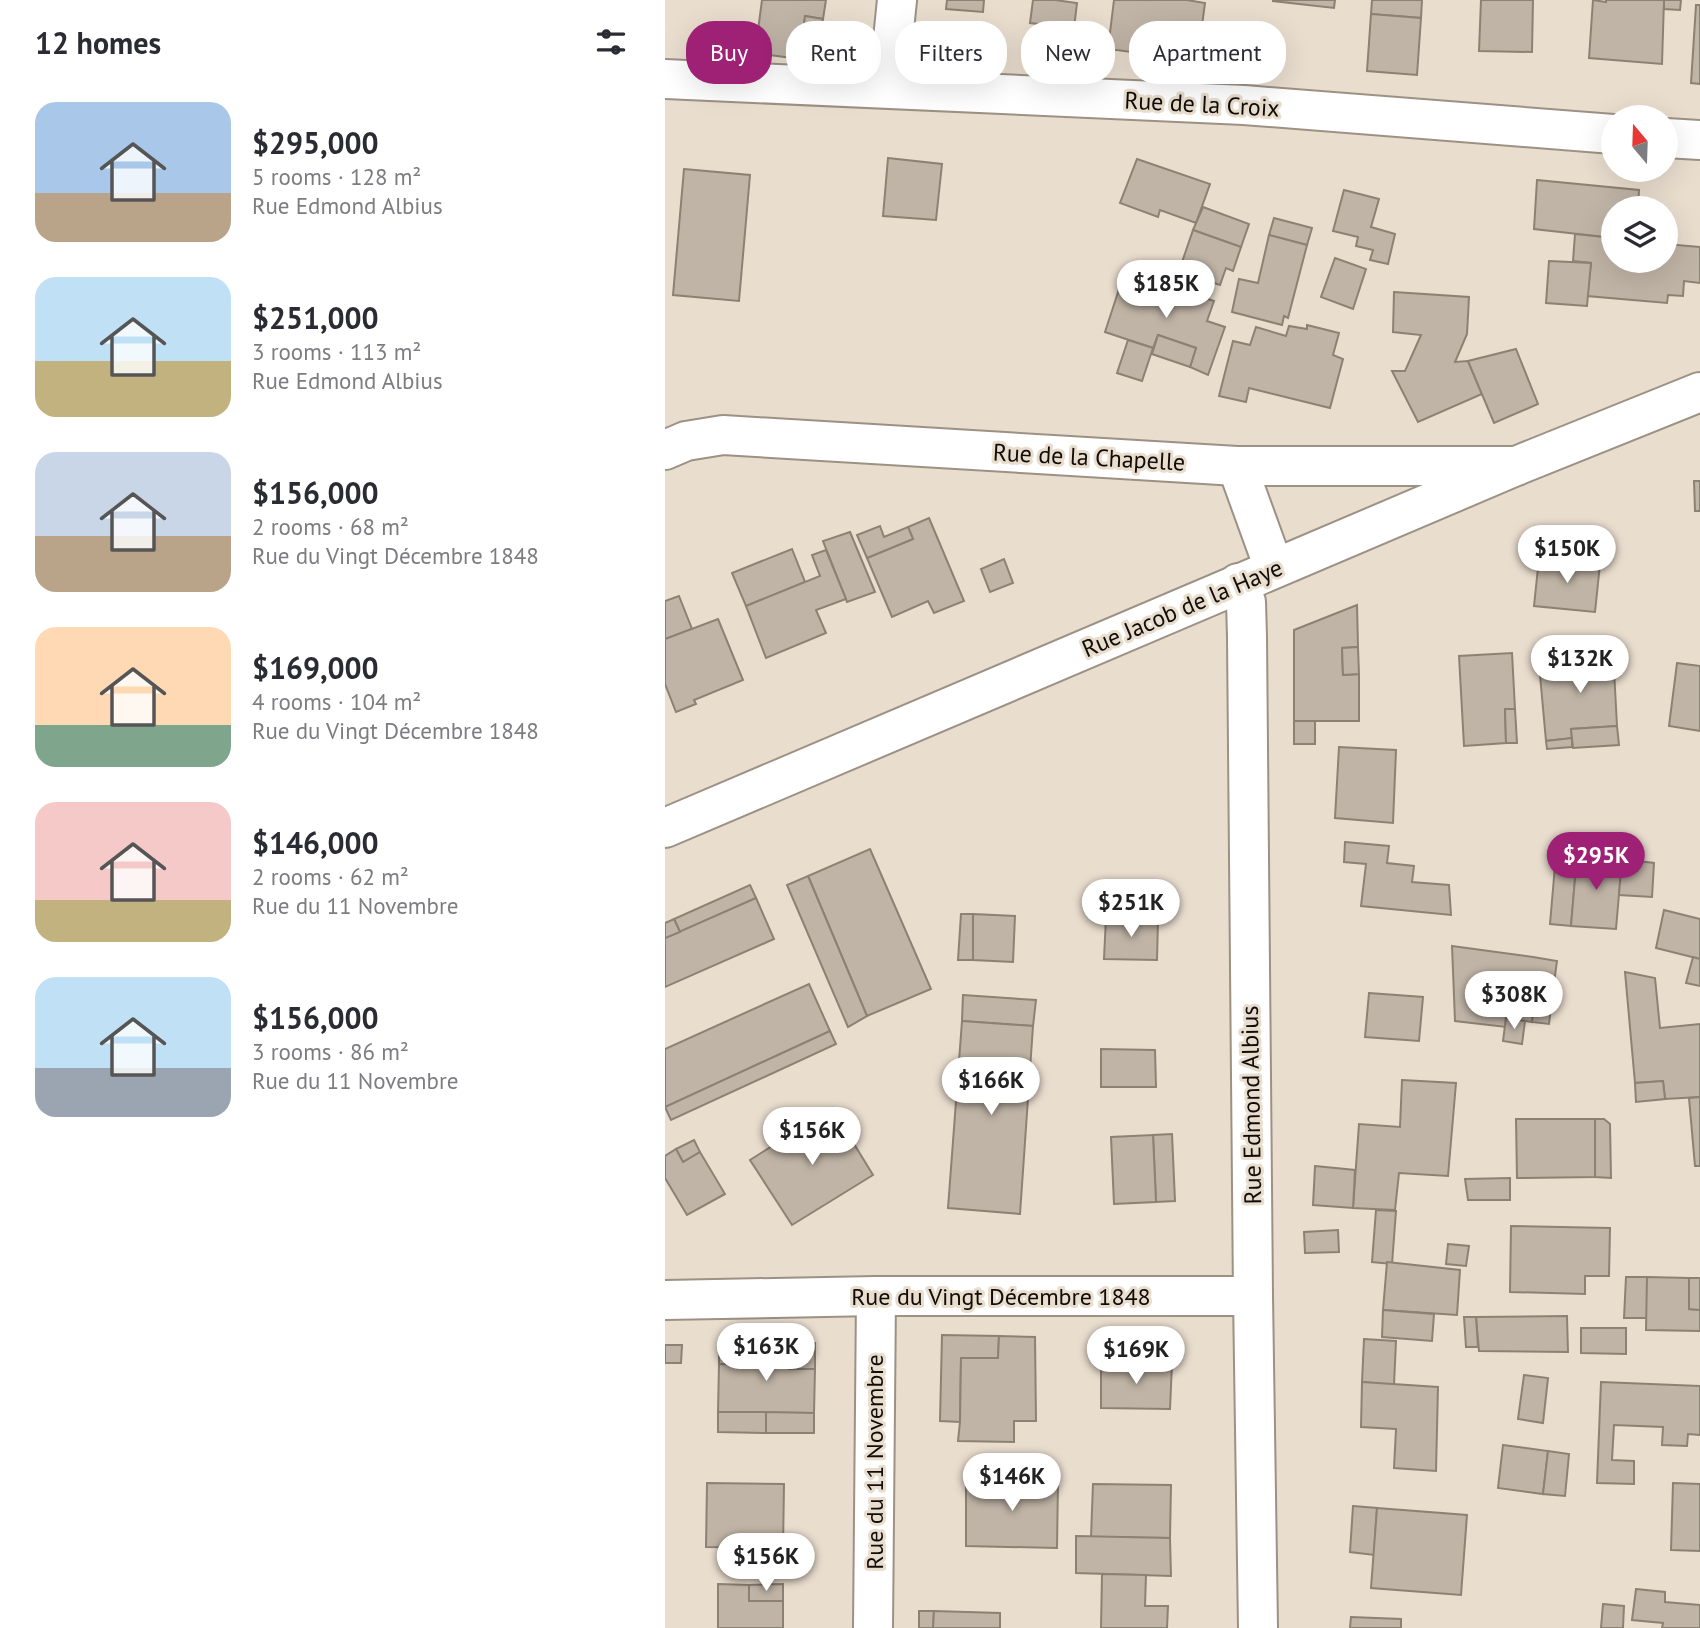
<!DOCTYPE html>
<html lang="en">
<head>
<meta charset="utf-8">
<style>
	body { margin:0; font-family:"PT Sans",sans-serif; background:#f2f2f3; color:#2b2b33; height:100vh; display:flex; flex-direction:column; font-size:26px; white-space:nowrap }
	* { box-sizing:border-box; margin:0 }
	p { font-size:23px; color:#7c7c81 }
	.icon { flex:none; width:38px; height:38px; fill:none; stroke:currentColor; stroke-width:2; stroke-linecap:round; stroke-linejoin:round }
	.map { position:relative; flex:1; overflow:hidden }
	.sheet { display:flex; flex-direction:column; background:#fff; width:665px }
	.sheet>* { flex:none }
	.guide { position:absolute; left:21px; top:21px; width:665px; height:63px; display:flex; gap:14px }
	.needle { width:46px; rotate:341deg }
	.fabs { position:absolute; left:936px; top:105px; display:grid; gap:14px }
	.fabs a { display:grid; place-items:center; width:77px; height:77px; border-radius:50%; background:#fff; box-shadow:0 7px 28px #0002; font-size:35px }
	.price { position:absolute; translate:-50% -60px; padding:0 16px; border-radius:24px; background:#fff; color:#222; font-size:23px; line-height:46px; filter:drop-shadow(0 2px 4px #0008) }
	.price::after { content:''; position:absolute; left:50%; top:42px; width:21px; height:16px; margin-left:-10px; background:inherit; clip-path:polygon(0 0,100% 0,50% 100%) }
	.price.active { background:#9e2175; color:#fff }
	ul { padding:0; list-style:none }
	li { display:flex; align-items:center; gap:21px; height:175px; padding:0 35px }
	li span { display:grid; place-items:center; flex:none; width:196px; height:140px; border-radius:21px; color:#555 }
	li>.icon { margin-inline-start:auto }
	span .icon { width:84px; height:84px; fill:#fffc; stroke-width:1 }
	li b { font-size:30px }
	h2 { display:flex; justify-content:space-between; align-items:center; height:84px; padding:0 35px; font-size:30px }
	.chip { padding:0 24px; border-radius:28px; background:#fff; box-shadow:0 7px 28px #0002; font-size:24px; line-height:63px }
	.chip.active { background:#9e2175; color:#fff }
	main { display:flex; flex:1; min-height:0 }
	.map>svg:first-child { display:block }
</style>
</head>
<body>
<main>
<section class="sheet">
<h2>12 homes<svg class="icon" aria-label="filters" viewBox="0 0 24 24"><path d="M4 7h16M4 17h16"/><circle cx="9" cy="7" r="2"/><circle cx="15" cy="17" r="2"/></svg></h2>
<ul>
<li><span style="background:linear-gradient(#a9c7e8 65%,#b9a48a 0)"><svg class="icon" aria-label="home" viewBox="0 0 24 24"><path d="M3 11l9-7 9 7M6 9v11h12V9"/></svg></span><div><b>$295,000</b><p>5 rooms · 128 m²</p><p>Rue Edmond Albius</p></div></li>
<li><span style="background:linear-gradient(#bfe0f5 60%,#c2b280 0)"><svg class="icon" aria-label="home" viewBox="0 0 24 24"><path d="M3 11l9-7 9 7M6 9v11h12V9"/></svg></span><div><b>$251,000</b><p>3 rooms · 113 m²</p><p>Rue Edmond Albius</p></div></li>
<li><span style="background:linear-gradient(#c9d6e8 60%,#b9a48a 0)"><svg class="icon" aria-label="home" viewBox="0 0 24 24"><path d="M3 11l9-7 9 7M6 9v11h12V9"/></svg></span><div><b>$156,000</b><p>2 rooms · 68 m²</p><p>Rue du Vingt Décembre 1848</p></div></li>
<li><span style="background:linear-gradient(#ffd9b3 70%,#7fa58c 0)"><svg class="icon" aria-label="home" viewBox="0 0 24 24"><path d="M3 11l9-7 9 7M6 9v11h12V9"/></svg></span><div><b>$169,000</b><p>4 rooms · 104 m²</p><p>Rue du Vingt Décembre 1848</p></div></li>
<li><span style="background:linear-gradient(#f6c9c9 70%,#c2b280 0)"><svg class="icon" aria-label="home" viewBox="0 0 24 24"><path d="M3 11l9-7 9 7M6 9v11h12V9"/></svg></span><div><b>$146,000</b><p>2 rooms · 62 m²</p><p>Rue du 11 Novembre</p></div></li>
<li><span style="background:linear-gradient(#bfe0f5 65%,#9aa5b1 0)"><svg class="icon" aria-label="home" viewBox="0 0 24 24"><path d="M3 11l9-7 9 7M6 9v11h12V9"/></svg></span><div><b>$156,000</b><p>3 rooms · 86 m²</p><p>Rue du 11 Novembre</p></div></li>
</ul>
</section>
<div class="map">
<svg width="1035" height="1628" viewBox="0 0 1035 1628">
	<rect width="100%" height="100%" fill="#e9ddce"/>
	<g fill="#c0b4a6" stroke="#8c8274" stroke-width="2">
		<polygon points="97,0 161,0 158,19 140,16 135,59 90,53"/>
		<polygon points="282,0 319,0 318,12 281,9"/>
		<polygon points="368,0 390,0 412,3 409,28 365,23"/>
		<polygon points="449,0 522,0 540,3 536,33 547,34 543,62 443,49"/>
		<polygon points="608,0 670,0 669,8 608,1"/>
		<polygon points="707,0 757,0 756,18 706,14"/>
		<polygon points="816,0 868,0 867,52 814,51"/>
		<polygon points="928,0 941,2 941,0 999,0 997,64 924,58"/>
		<polygon points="999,0 1016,0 1015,10 999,9"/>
		<polygon points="1031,5 1035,5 1035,84 1026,83"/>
		<polygon points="706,14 756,18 752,75 702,71"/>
		<polygon points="140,16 158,19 152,62 135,59"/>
		<polygon points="223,158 277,164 271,220 218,216"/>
		<polygon points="472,159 545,184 531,223 495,210 493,217 455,203"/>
		<polygon points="19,169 85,175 74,301 8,295"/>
		<polygon points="872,180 974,190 973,208 948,208 948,238 869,229"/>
		<polygon points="679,190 714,199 706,227 730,234 723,264 705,260 708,250 691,246 693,237 668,231"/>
		<polygon points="538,207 584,224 576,247 528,230"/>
		<polygon points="609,218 647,228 642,245 604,235"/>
		<polygon points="528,230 576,247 568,271 561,268 555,285 514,271"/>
		<polygon points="910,234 948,238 948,261 1001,261 1001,244 1035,247 1035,283 1019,281 1018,296 1003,295 1002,303 922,296 926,263 908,261"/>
		<polygon points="604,235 642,245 623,318 619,316 617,325 567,312 574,279 593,283"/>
		<polygon points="670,258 701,269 688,309 656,297"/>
		<polygon points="884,261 926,263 922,306 881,303"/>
		<polygon points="458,277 507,292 508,288 549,301 542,321 560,327 543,375 525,367 531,348 493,335 488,348 440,332"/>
		<polygon points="729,292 804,297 802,334 790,362 803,361 817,394 753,422 727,371 740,371 756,335 728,332"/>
		<polygon points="642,325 674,333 668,355 678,359 665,408 584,388 581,402 554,396 568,341 585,345 591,327 621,336 624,326 642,329"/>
		<polygon points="493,335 531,348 525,367 487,354"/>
		<polygon points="463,340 488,348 477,381 452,373"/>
		<polygon points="851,349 873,404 829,423 803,361"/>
		<polygon points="1029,481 1035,481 1035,511 1030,511"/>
		<polygon points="264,518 299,601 269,613 263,601 227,617 202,558 248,539 243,527"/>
		<polygon points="215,526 219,537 243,527 248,539 202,558 192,535"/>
		<polygon points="185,532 210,592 182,602 158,541"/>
		<polygon points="127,549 140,582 81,606 67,573"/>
		<polygon points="161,550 181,599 151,610 161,633 101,658 81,606 155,576 147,555"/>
		<polygon points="874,558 935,564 930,612 869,606"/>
		<polygon points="339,559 348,583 325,592 316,569"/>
		<polygon points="14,596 27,629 0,639 0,601"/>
		<polygon points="692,605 693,647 677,648 678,675 694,674 694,721 629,721 629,630"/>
		<polygon points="53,619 78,680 29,700 31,704 11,712 0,684 0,639"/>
		<polygon points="693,647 694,674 678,675 677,648"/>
		<polygon points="948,651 952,726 906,729 907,738 881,741 875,675 903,672 901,654"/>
		<polygon points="847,653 850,709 840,709 841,743 799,746 794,656"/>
		<polygon points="1012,663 1035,666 1035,731 1004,726"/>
		<polygon points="840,709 850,709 852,743 841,743"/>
		<rect x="629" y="721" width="21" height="23"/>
		<polygon points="952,726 954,745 908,748 906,729"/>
		<polygon points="907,738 907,747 882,749 881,741"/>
		<polygon points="674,747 731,750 728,823 670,818"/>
		<polygon points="680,842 724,846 722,863 749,866 747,882 784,885 786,915 696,906 701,864 679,862"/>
		<polygon points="205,849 266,989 202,1016 143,876"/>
		<polygon points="891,854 912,855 906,926 885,924"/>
		<polygon points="912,855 957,859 951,929 906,926"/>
		<polygon points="957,859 989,863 987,897 954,895"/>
		<polygon points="143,876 202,1016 183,1027 122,885"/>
		<polygon points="85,885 91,898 15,932 9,919"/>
		<polygon points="91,898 109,939 0,987 0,938"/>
		<polygon points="999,910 1035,919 1035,959 991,948"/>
		<polygon points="296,914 308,914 308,960 293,960"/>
		<polygon points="308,914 350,916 348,962 308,960"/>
		<polygon points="441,917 493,919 492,960 439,959"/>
		<polygon points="9,919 15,932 0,938 0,923"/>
		<polygon points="787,946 868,957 892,961 888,990 872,987 867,1022 841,1018 841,1027 790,1021"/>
		<polygon points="1028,957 1035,959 1035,986 1021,983"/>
		<polygon points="960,972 990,978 995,1028 1035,1024 1035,1097 1000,1099 998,1081 970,1083"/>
		<polygon points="144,984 165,1031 0,1107 0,1049"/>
		<polygon points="872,987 888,990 884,1024 867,1022"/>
		<polygon points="704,993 758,997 754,1041 700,1037"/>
		<polygon points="298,995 371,1000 368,1026 297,1021"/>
		<polygon points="841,1018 860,1021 857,1044 838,1041"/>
		<polygon points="297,1021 368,1026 355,1214 283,1208"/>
		<polygon points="165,1031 171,1044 6,1120 0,1107"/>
		<polygon points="436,1049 490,1050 491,1087 436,1087"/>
		<polygon points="737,1080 791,1083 783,1176 734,1173 730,1210 688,1208 694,1124 735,1127"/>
		<polygon points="998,1081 1000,1099 971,1102 970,1083"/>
		<polygon points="1035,1097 1035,1166 1030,1166 1024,1098"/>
		<polygon points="167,1108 208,1175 127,1225 85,1160"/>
		<polygon points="851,1119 930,1119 930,1177 852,1178"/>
		<polygon points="930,1119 939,1119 945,1124 946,1178 930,1177"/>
		<polygon points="507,1134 510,1201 491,1202 488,1135"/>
		<polygon points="488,1135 491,1202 449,1204 446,1137"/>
		<polygon points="29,1140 35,1152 18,1162 11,1149"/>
		<polygon points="11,1149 18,1162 35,1152 60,1194 22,1215 0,1178 0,1156"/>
		<polygon points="650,1166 690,1170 688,1208 648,1205"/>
		<polygon points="845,1178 845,1200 803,1200 800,1179"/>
		<polygon points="711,1210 731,1211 727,1264 707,1262"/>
		<polygon points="846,1226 945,1228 944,1276 920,1276 920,1294 845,1292"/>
		<polygon points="673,1230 674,1252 640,1253 639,1232"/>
		<polygon points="783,1244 804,1246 801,1266 781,1264"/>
		<polygon points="722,1262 795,1270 792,1315 718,1310"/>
		<polygon points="961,1277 982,1277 982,1318 959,1318"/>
		<polygon points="982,1277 1024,1278 1024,1309 1035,1310 1035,1331 981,1330"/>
		<polygon points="1024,1278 1035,1278 1035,1310 1024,1309"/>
		<polygon points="718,1310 769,1314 767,1341 717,1337"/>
		<polygon points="902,1316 903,1352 814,1351 811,1317"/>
		<polygon points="799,1317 811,1317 813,1347 801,1347"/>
		<polygon points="916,1328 961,1328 961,1354 916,1353"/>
		<polygon points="277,1335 334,1336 333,1358 296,1358 295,1422 275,1421"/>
		<polygon points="334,1336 370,1337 371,1421 349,1421 349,1442 293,1441 295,1422 296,1358 333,1358"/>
		<polygon points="699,1339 731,1341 729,1385 697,1382"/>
		<polygon points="54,1342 78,1342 78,1365 54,1364"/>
		<polygon points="78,1342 124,1343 124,1369 150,1369 149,1413 53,1412 54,1364 78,1365"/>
		<rect x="124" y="1343" width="26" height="26"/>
		<polygon points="0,1345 17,1345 16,1363 0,1363"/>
		<polygon points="436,1362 507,1364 505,1409 436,1408"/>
		<polygon points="859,1375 883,1378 878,1423 853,1419"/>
		<polygon points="697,1382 773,1387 771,1471 729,1468 731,1429 696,1427"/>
		<polygon points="936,1382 1035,1386 1035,1435 1023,1434 1022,1446 997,1445 998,1427 949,1425 947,1460 969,1461 969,1484 932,1483"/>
		<polygon points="53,1412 101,1412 101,1433 53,1432"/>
		<polygon points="101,1412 149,1413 149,1433 101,1433"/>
		<polygon points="838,1445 883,1451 878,1494 833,1488"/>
		<polygon points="883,1451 904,1454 900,1496 878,1494"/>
		<polygon points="301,1479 393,1481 392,1548 301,1546"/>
		<polygon points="42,1483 119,1484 118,1548 41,1547"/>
		<polygon points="1008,1483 1035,1484 1035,1551 1006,1550"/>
		<polygon points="428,1484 506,1485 505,1538 426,1537"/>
		<polygon points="688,1506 712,1508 709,1555 685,1552"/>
		<polygon points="712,1508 802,1515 796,1595 706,1588"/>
		<polygon points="411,1536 505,1538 506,1576 411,1573"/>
		<polygon points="437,1574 481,1575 480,1606 503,1606 502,1628 436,1628"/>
		<polygon points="53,1584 84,1585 84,1601 118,1601 118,1628 53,1628"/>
		<polygon points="118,1584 118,1601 84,1601 84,1585"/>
		<polygon points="971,1589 1000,1592 1000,1602 1035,1605 1035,1628 997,1628 998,1623 967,1620"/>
		<polygon points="938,1604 959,1606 958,1628 936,1628"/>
		<polygon points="254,1611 269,1611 268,1628 254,1628"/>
		<polygon points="269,1611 335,1613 335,1628 268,1628"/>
		<polygon points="686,1617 736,1619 736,1628 685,1628"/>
	</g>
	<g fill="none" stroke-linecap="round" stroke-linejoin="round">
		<defs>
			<g id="street">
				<polyline points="0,79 579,105 948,134"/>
				<polyline points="223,88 232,0"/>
				<polyline points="1001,138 1035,140"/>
				<polyline points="0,450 21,441 58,435 572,466 851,466"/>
				<polyline points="572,466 609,568"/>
				<polyline points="573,583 581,602 582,637 588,1296 593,1628"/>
				<polyline points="0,1300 211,1296 588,1296"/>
				<polyline points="208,1628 211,1296"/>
			</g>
			<polyline id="secondary" points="0,828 851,466 1035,392"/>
		</defs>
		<use href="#street" stroke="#9c9184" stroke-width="42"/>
		<use href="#secondary" stroke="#9c9184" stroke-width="42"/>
		<use href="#street" stroke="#fff" stroke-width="38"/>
		<use href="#secondary" stroke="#fff" stroke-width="38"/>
	</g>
	<g text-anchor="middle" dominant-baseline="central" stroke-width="6" stroke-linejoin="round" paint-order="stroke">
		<g font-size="24" fill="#100c08" stroke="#e9ddce">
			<text transform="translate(537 104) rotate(3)">Rue de la Croix</text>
			<text transform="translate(424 457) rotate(3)">Rue de la Chapelle</text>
			<text transform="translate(517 608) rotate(-23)">Rue Jacob de la Haye</text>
			<text transform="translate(586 1105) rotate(-91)">Rue Edmond Albius</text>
			<text x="336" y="1296">Rue du Vingt Décembre 1848</text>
			<text transform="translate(209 1462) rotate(-90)">Rue du 11 Novembre</text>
		</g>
	</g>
</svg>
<div class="fabs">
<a><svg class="needle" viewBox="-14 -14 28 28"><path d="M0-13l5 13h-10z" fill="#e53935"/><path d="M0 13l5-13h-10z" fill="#7c7c81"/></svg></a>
<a><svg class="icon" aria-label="layers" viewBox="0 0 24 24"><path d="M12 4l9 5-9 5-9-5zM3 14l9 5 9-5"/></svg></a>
</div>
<b class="price" style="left:501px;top:320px">$185K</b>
<b class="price" style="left:902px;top:585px">$150K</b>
<b class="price" style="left:915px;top:695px">$132K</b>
<b class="price active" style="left:931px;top:892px">$295K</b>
<b class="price" style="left:466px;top:939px">$251K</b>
<b class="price" style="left:849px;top:1031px">$308K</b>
<b class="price" style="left:326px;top:1117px">$166K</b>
<b class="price" style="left:147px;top:1167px">$156K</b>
<b class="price" style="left:101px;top:1383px">$163K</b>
<b class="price" style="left:471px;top:1386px">$169K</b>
<b class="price" style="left:347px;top:1513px">$146K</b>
<b class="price" style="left:101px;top:1593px">$156K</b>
<div class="guide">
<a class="chip active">Buy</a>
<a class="chip">Rent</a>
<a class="chip">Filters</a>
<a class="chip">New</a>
<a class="chip">Apartment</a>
</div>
</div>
</main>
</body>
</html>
